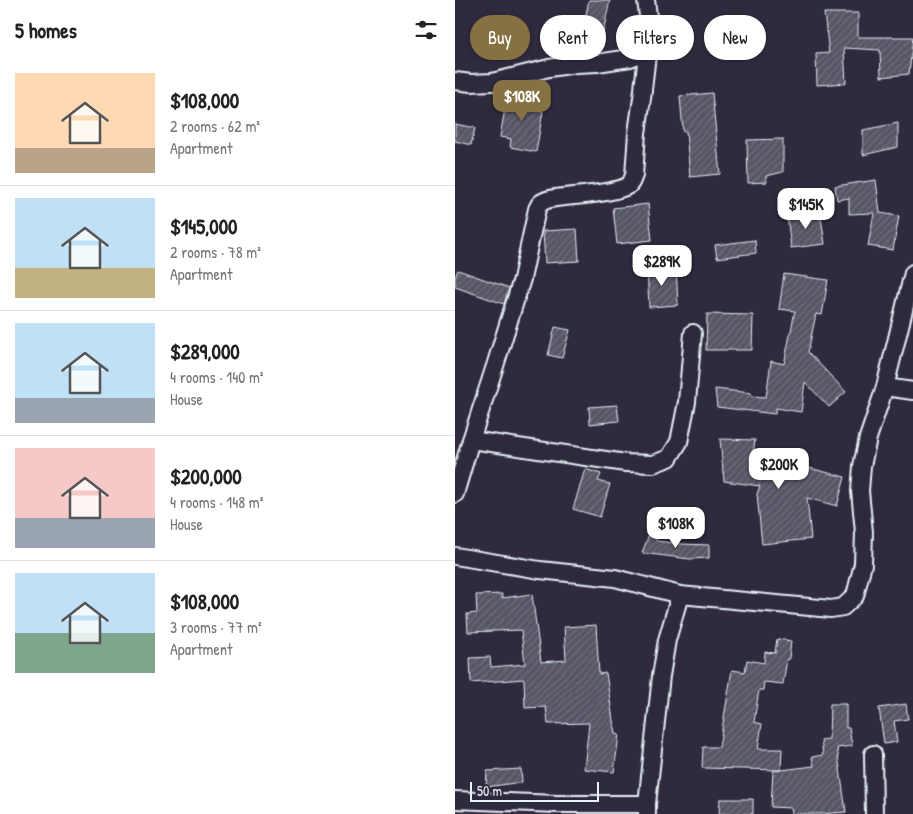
<!DOCTYPE html>
<html lang="en">
<head>
<meta charset="utf-8">
<style>
	body { margin:0; font-family:"Patrick Hand",sans-serif; background:#f2f2f2; color:#222; height:100vh; display:flex; flex-direction:column; font-size:19px; white-space:nowrap }
	* { box-sizing:border-box; margin:0 }
	p { font-size:16px; color:#767676 }
	.icon { flex:none; width:28px; height:28px; fill:none; stroke:currentColor; stroke-width:2; stroke-linecap:round; stroke-linejoin:round }
	.map { position:relative; flex:1; overflow:hidden }
	.panel { display:flex; flex-direction:column; background:#fff; width:455px }
	.panel>* { flex:none }
	.guide { position:absolute; left:15px; top:15px; width:368px; height:45px; display:flex; gap:10px }
	.scale { position:absolute; left:15px; bottom:12px; width:129px; box-sizing:border-box; padding-left:5px; border:2px solid #e8f1f8; border-top:0; font-size:14px; line-height:18px; white-space:nowrap; color:#e8f1f8; -webkit-text-stroke:4px #2f2a3d; paint-order:stroke }
	.price { position:absolute; translate:-50% -42px; padding:0 11px; border-radius:10px; background:#fff; color:#222; font-size:16px; line-height:32px; filter:drop-shadow(0 1px 2px #0008) }
	.price::after { content:''; position:absolute; left:50%; top:30px; width:15px; height:11px; margin-left:-8px; background:inherit; clip-path:polygon(0 0,100% 0,50% 100%) }
	.price.selected { background:#857141; color:#fff }
	ul { padding:0; list-style:none }
	li { display:flex; align-items:center; gap:15px; height:125px; padding:0 15px }
	li+li { border-top:1px solid #e0e0e0 }
	li span { display:grid; place-items:center; flex:none; width:140px; height:100px; border-radius:0px; color:#555 }
	li>.icon { margin-inline-start:auto }
	span .icon { width:60px; height:60px; fill:#fffc; stroke-width:1 }
	li b { font-size:21px }
	h2 { display:flex; justify-content:space-between; align-items:center; height:60px; padding:0 15px; font-size:21px }
	.chip { padding:0 18px; border-radius:22px; background:#fff; box-shadow:0 1px 4px #0004; font-size:18px; line-height:45px }
	.chip.selected { background:#857141; color:#fff }
	main { display:flex; flex:1; min-height:0 }
	.map>svg:first-child { display:block }
</style>
</head>
<body>
<main>
<section class="panel">
<h2>5 homes<svg class="icon" aria-label="filters" viewBox="0 0 24 24"><path d="M4 7h16M4 17h16"/><circle cx="9" cy="7" r="2"/><circle cx="15" cy="17" r="2"/></svg></h2>
<ul>
<li><span style="background:linear-gradient(#ffd9b3 75%,#b9a48a 0)"><svg class="icon" aria-label="home" viewBox="0 0 24 24"><path d="M3 11l9-7 9 7M6 9v11h12V9"/></svg></span><div><b>$108,000</b><p>2 rooms · 62 m²</p><p>Apartment</p></div></li>
<li><span style="background:linear-gradient(#bfe0f5 70%,#c2b280 0)"><svg class="icon" aria-label="home" viewBox="0 0 24 24"><path d="M3 11l9-7 9 7M6 9v11h12V9"/></svg></span><div><b>$145,000</b><p>2 rooms · 78 m²</p><p>Apartment</p></div></li>
<li><span style="background:linear-gradient(#bfe0f5 75%,#9aa5b1 0)"><svg class="icon" aria-label="home" viewBox="0 0 24 24"><path d="M3 11l9-7 9 7M6 9v11h12V9"/></svg></span><div><b>$289,000</b><p>4 rooms · 140 m²</p><p>House</p></div></li>
<li><span style="background:linear-gradient(#f6c9c9 70%,#9aa5b1 0)"><svg class="icon" aria-label="home" viewBox="0 0 24 24"><path d="M3 11l9-7 9 7M6 9v11h12V9"/></svg></span><div><b>$200,000</b><p>4 rooms · 148 m²</p><p>House</p></div></li>
<li><span style="background:linear-gradient(#bfe0f5 60%,#7fa58c 0)"><svg class="icon" aria-label="home" viewBox="0 0 24 24"><path d="M3 11l9-7 9 7M6 9v11h12V9"/></svg></span><div><b>$108,000</b><p>3 rooms · 77 m²</p><p>Apartment</p></div></li>
</ul>
</section>
<div class="map">
<svg width="458" height="814" viewBox="0 0 458 814">
	<defs>
		<pattern id="building-hatch" width="6" height="6" patternUnits="userSpaceOnUse" patternTransform="scale(1.25)"><rect width="6" height="6" fill="#575565"/><path d="M-1 1l2-2M0 6l6-6M5 7l2-2" fill="none" stroke="#6f6e7c"/></pattern>
	</defs>
	<rect width="100%" height="100%" fill="#2f2a3d"/>
	<filter id="ink" filterUnits="userSpaceOnUse"><feTurbulence type="fractalNoise" baseFrequency=".02" numOctaves="2"/><feDisplacementMap in="SourceGraphic" scale="10" xChannelSelector="R" yChannelSelector="G"/><feConvolveMatrix kernelMatrix="1 2 1 2 8 2 1 2 1" color-interpolation-filters="sRGB"/></filter>
	<g filter="url(#ink)">
		<g fill="url(#building-hatch)" stroke="#e8f1f8">
			<polygon points="134,0 155,0 148,32 128,29"/>
			<polygon points="369,13 403,13 403,37 458,37 454,74 426,77 425,50 389,48 391,83 362,85 361,54 374,53"/>
			<polygon points="66,92 81,94 78,109 88,111 81,152 55,147 56,139 45,137 52,97 62,99"/>
			<polygon points="257,93 265,174 235,177 231,131 228,132 225,96"/>
			<polygon points="443,123 443,147 408,155 408,130"/>
			<polygon points="0,124 20,128 16,145 0,141"/>
			<polygon points="328,139 328,172 311,176 312,182 293,183 292,140"/>
			<polygon points="421,180 425,213 444,216 438,250 413,246 419,213 394,214 394,198 382,200 380,186"/>
			<polygon points="193,204 197,240 162,244 158,208"/>
			<polygon points="365,211 370,244 336,248 332,216"/>
			<polygon points="122,229 124,261 90,263 88,231"/>
			<polygon points="300,240 301,253 262,258 260,245"/>
			<polygon points="221,267 223,305 194,307 192,268"/>
			<polygon points="3,270 54,288 49,304 0,287 0,277"/>
			<polygon points="329,274 373,280 367,315 361,314 353,352 391,392 374,407 350,382 346,412 321,408 320,414 262,407 260,389 296,393 296,396 311,397 316,361 329,364 340,311 324,309"/>
			<polygon points="252,314 298,315 297,350 251,350"/>
			<polygon points="100,327 115,330 107,358 93,355"/>
			<polygon points="162,405 164,421 135,424 134,407"/>
			<polygon points="265,439 300,440 298,454 390,477 382,506 352,498 356,539 307,544 302,494 305,486 269,481"/>
			<polygon points="130,469 146,474 143,481 155,484 145,517 118,509"/>
			<polygon points="195,532 202,541 226,544 254,545 254,558 235,559 187,553"/>
			<polygon points="47,594 47,598 77,594 86,662 111,660 109,627 141,625 144,674 151,673 160,734 164,735 159,772 129,769 134,723 93,724 91,707 70,708 69,679 16,683 15,658 35,657 36,667 70,664 66,630 13,632 12,614 22,613 21,595"/>
			<polygon points="322,639 336,641 334,659 332,659 328,684 309,682 308,690 304,690 299,722 307,724 303,749 327,749 326,770 247,768 248,747 264,747 277,670 290,672 292,660 309,663 310,652 320,653"/>
			<polygon points="375,704 391,704 391,728 394,728 397,746 382,748 391,812 366,814 337,814 336,808 316,807 318,771 359,766 357,757 368,755 366,740 374,739"/>
			<polygon points="451,704 453,719 439,721 442,742 429,744 424,708"/>
			<polygon points="66,769 67,782 31,787 32,771"/>
			<polygon points="265,799 298,799 298,814 264,814"/>
		</g>
		<g fill="none" stroke-linecap="round" stroke-linejoin="round">
			<defs>
				<g id="minor">
					<polyline points="0,81 16,83 37,82 94,68 121,64 142,63 175,58 186,54 193,46 195,32 191,0"/>
					<polyline points="430,387 458,391"/>
					<polyline points="16,440 171,463 198,464 214,458 224,442 232,402 238,333"/>
					<path d="M 0,494 L 16,440 L 40,366 L 67,279 L 82,209 C 83,207 84,204 86,203 C 92,198 102,198 109,197 C 122,196 164,192 174,185 C 177,182 178,178 179,175 L 182,133 L 187,98 L 193,46"/>
					<polyline points="0,556 85,570 160,578 225,595 376,609 388,607 400,596 408,564 409,532 405,491 407,466 413,438 430,387 458,273"/>
					<polyline points="418,754 419,814"/>
					<polyline points="0,800 102,804 192,804"/>
					<polyline points="192,814 192,804 206,676 212,640 225,595"/>
				</g>
			</defs>
			<use href="#minor" stroke="#e8f1f8" stroke-width="20"/>
			<use href="#minor" stroke="#2f2a3d" stroke-width="16"/>
		</g>
	</g>
</svg>
<div class="scale">50 m</div>
<b class="price selected" style="left:67px;top:122px">$108K</b>
<b class="price" style="left:351px;top:230px">$145K</b>
<b class="price" style="left:207px;top:287px">$289K</b>
<b class="price" style="left:324px;top:490px">$200K</b>
<b class="price" style="left:221px;top:549px">$108K</b>
<div class="guide">
<a class="chip selected">Buy</a>
<a class="chip">Rent</a>
<a class="chip">Filters</a>
<a class="chip">New</a>
</div>
</div>
</main>
</body>
</html>
